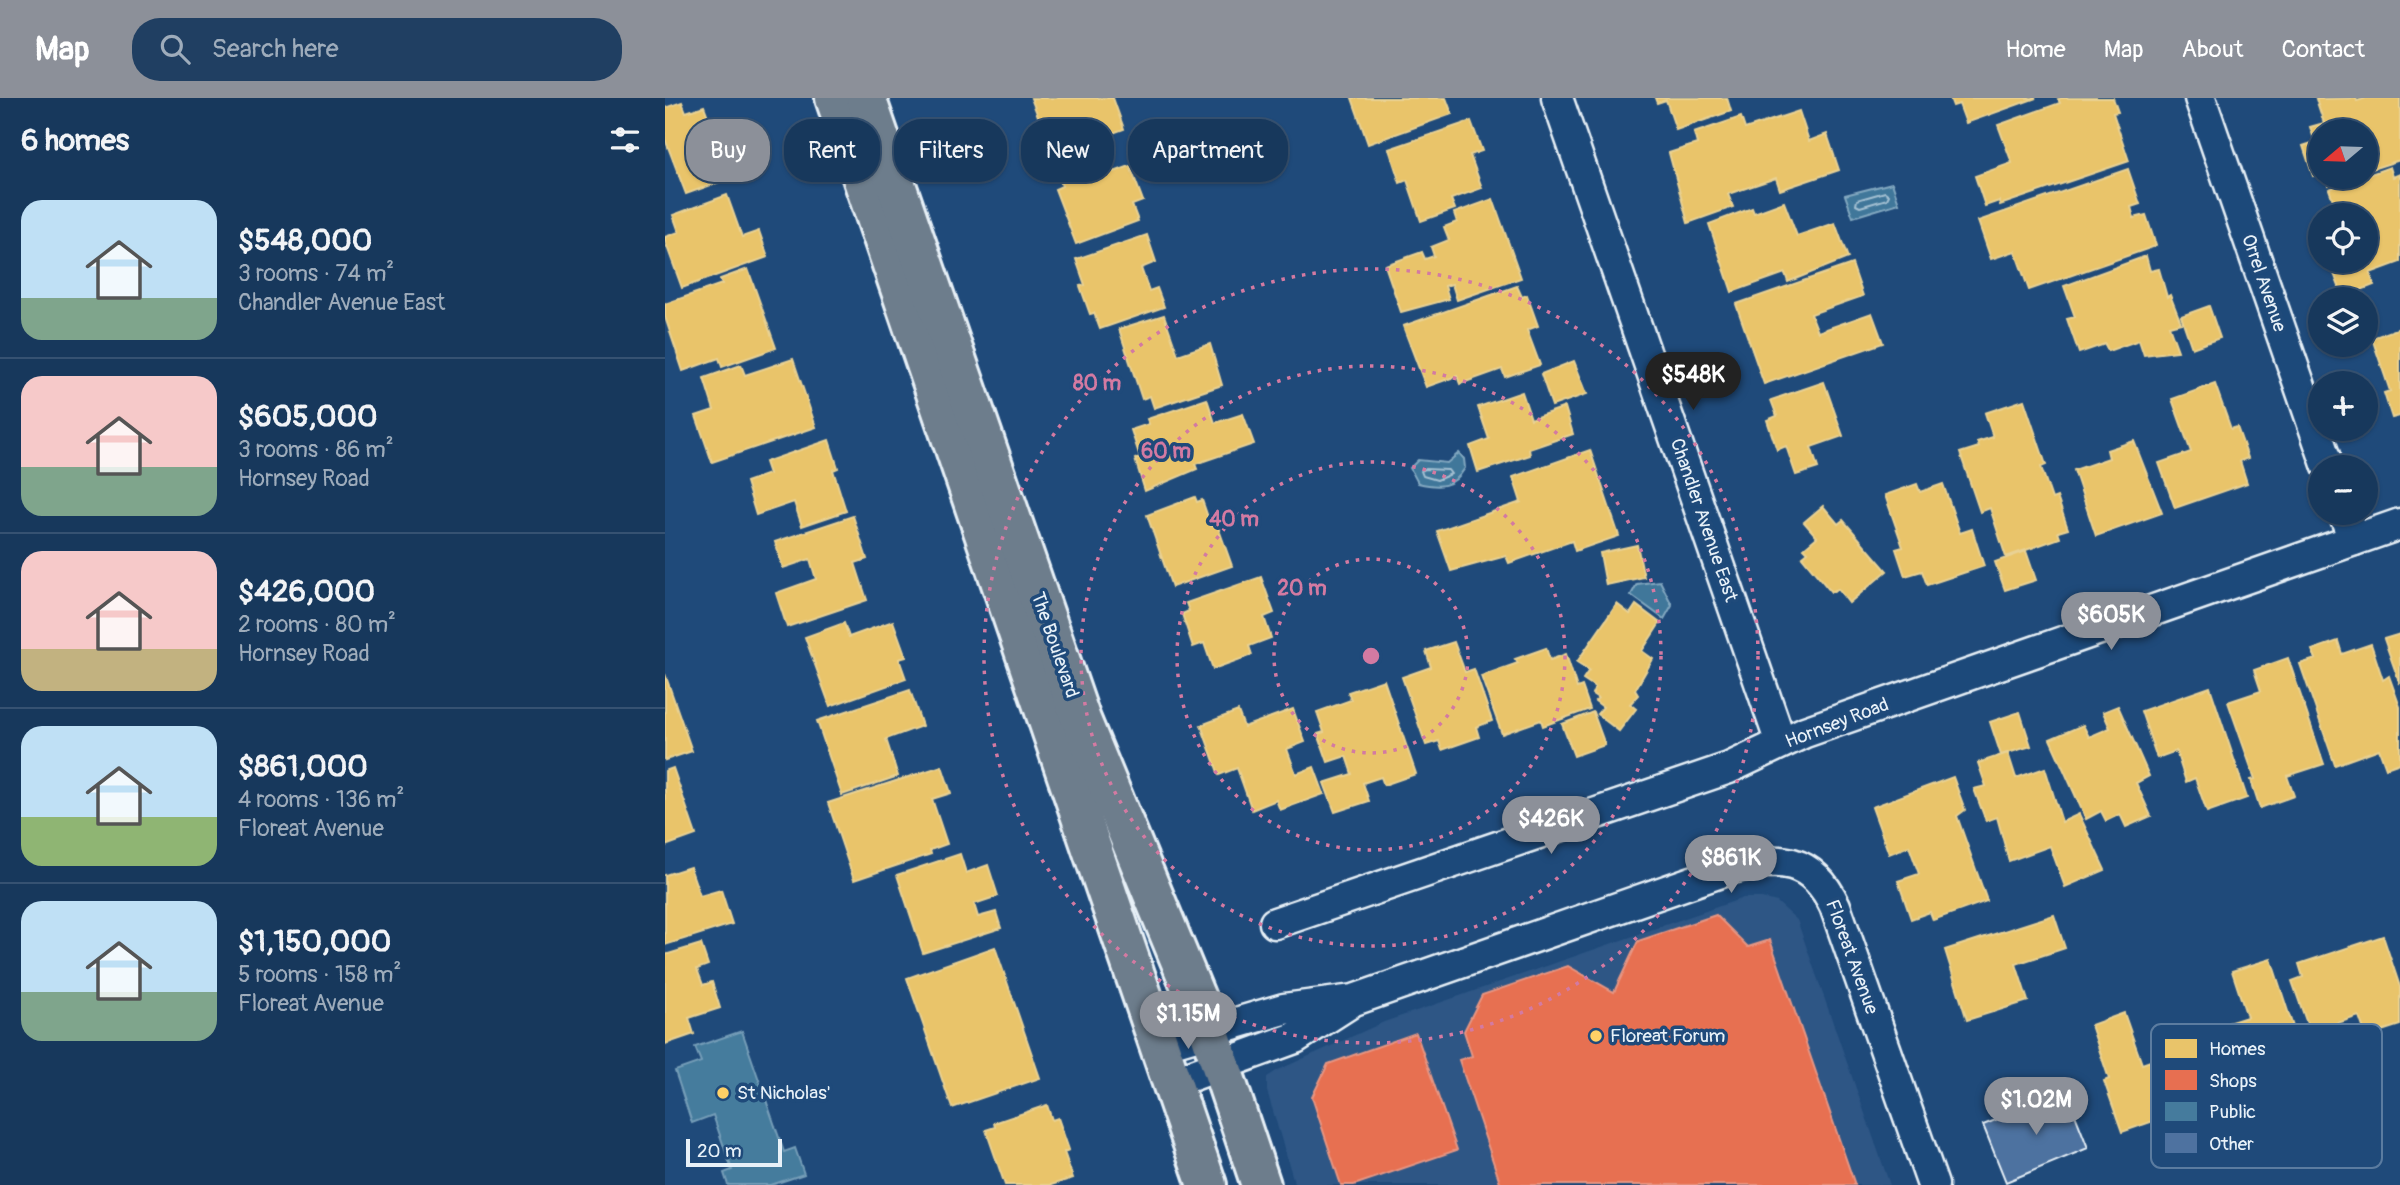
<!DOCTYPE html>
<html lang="en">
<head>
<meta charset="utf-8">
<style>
	body { margin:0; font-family:Pangolin,sans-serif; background:#203f62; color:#f1f3f6; height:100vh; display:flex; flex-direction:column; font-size:26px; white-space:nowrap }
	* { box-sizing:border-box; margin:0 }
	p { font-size:23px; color:#9eacbb }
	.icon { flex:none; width:38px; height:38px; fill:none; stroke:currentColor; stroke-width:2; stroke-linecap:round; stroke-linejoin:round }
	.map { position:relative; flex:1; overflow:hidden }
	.details { display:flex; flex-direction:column; background:#17385c; width:665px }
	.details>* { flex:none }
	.hud { position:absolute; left:21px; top:21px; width:665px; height:63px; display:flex; gap:14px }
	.needle { width:46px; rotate:251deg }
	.controls { position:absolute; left:1643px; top:21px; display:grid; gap:14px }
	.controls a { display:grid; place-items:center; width:70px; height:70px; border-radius:50%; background:#17385c; box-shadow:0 2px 5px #0004,0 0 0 2px #365272; font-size:35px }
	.scale { position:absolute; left:21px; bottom:18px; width:96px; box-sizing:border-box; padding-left:7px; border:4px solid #e8f1f8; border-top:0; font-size:19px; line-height:24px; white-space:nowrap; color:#e8f1f8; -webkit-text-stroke:5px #1f4a7a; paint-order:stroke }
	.price { position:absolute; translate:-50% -60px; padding:0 16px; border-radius:24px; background:#8c9099; color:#fff; font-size:23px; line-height:46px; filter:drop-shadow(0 2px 4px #0008) }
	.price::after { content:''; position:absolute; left:50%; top:42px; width:21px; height:16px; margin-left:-10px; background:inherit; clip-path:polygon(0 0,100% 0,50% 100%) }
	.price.on { background:#222; color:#fff }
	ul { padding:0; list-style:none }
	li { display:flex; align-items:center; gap:21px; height:175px; padding:0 21px }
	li+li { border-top:2px solid #365272 }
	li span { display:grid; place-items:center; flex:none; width:196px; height:140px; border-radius:21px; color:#555 }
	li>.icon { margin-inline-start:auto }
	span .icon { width:84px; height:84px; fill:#fffc; stroke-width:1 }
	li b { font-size:30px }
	h2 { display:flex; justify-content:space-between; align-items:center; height:84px; padding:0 21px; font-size:30px }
	.pill { padding:0 24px; border-radius:28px; background:#17385c; box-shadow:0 2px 5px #0004,0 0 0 2px #365272; font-size:24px; line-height:63px }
	.pill.on { background:#8c9099; color:#fff }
	header { display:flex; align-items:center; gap:42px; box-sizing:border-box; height:98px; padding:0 35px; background:#8c9099; color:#fff }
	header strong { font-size:33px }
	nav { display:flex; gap:38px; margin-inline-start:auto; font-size:24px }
	.search { width:490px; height:63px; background:#203f62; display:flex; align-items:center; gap:18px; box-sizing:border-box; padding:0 24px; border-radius:28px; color:#9eacbb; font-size:26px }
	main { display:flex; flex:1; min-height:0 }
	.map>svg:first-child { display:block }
</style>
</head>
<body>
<header>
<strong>Map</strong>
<div class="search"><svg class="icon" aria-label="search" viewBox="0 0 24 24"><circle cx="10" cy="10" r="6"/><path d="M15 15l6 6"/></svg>Search here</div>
<nav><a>Home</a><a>Map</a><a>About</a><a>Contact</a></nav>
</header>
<main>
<section class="details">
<h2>6 homes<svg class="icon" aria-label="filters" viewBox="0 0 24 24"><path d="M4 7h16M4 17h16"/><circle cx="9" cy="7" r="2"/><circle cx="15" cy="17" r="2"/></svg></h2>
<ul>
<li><span style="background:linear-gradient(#bfe0f5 70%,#7fa58c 0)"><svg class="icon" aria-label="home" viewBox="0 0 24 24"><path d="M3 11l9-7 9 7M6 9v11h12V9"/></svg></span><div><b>$548,000</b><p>3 rooms · 74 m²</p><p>Chandler Avenue East</p></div></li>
<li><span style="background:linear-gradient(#f6c9c9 65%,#7fa58c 0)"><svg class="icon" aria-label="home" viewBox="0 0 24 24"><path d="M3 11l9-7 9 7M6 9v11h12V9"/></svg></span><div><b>$605,000</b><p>3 rooms · 86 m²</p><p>Hornsey Road</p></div></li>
<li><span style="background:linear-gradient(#f6c9c9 70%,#c2b280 0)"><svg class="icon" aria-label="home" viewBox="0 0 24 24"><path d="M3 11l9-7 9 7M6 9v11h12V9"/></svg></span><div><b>$426,000</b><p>2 rooms · 80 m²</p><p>Hornsey Road</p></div></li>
<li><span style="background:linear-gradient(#bfe0f5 65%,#8fb573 0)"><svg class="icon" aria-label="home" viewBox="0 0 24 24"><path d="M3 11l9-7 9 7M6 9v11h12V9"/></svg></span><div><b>$861,000</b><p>4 rooms · 136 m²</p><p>Floreat Avenue</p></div></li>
<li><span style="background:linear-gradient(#bfe0f5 65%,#7fa58c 0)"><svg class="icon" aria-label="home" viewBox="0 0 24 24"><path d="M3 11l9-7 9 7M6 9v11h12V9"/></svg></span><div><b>$1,150,000</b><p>5 rooms · 158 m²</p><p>Floreat Avenue</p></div></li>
</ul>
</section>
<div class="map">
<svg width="1735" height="1087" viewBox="0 0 1735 1087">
	<rect width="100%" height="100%" fill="#1f4a7a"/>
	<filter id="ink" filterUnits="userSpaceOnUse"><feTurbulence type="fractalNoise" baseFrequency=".0143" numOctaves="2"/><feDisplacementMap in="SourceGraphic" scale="14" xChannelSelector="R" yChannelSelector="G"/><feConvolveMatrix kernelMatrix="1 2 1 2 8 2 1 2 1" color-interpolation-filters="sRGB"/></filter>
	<g filter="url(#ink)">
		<polygon fill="#2d5685" points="1078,800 1097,800 1112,804 1132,822 1225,1087 630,1087 602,993 602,979 613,972 719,924"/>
		<g fill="#3f779a" stroke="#83a8c0" stroke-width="2">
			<polygon points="1227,85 1234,105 1188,119 1180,97"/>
			<path d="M 794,355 L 799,361 L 800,370 C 788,390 774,390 753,385 L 745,370 L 753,362 L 782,365 Z"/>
			<polygon points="995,483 1007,507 999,521 966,497 972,486"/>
		</g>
		<g fill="#e9c46a" stroke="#e9d295" stroke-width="2">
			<polygon points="366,0 448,0 459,31 431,41 433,45 374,66 362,31 376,26"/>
			<polygon points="687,0 781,0 787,16 703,46"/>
			<polygon points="990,0 1062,0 1066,13 1011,32 1001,2 992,5"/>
			<polygon points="1285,0 1371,0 1301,25 1294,6 1288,8"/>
			<polygon points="1448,0 1453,14 1448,15 1464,63 1335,107 1334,103 1320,108 1310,78 1347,65 1333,27 1395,5 1393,1 1396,0"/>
			<polygon points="1691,0 1692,3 1701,0 1735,0 1735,62 1701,73 1701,33 1656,33 1656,76 1648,78 1638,48 1650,44 1645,29 1659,25 1651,1"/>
			<polygon points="17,4 21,14 39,8 66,80 21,96 0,41 0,10"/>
			<polygon points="1134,13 1144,43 1162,36 1174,72 1115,92 1111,80 1063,96 1068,109 1023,125 1004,55 1032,46 1029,35 1076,19 1080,31"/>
			<polygon points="806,23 817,53 805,57 817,90 786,101 790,111 756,123 742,82 735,85 724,51"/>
			<polygon points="441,54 449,74 465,68 478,103 467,107 473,123 411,146 390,91 397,88 391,72"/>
			<polygon points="1725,69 1728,79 1735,76 1735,164 1705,175 1709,187 1678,199 1667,170 1686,163 1701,163 1701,117 1660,117 1672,113 1664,91"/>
			<polygon points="1463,71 1475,106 1466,109 1469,120 1481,117 1491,148 1364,192 1350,153 1326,161 1313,123"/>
			<polygon points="1660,79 1686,79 1663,87"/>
			<polygon points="62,97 77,139 94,133 103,159 17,190 0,143 0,139 14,134 8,117"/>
			<polygon points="828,101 856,180 792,202 787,186 780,188 784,201 736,214 720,167 757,154 760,161 769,158 766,149 784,142 779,129 792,124 789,115"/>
			<polygon points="1119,104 1132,138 1170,125 1183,160 1123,184 1120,175 1067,194 1044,126 1087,110 1089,115"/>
			<polygon points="482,137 491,164 476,170 484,193 492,190 499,209 435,231 429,215 425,216 415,188 420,187 411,161"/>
			<polygon points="1481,158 1485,173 1494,171 1502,199 1505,197 1516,225 1504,228 1513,253 1479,257 1474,242 1443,253 1440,246 1414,255 1402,221 1410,219 1399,188"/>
			<polygon points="1187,166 1198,198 1146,216 1153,234 1207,215 1218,245 1099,286 1071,206"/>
			<polygon points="83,171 111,250 57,269 54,260 18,273 0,219 0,206 57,186 55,181"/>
			<polygon points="852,188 857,199 862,197 873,228 862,232 875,267 840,279 837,271 795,286 792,278 761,289 738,228"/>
			<polygon points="1544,208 1555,240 1527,250 1516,218"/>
			<polygon points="499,217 513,257 545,246 557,287 489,310 485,298 477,301 454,231"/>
			<polygon points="1735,230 1735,318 1727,320 1719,295 1725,293 1707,240"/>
			<polygon points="128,261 151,329 47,364 31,318 49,312 39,280 76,267 80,277"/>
			<polygon points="909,263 922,296 887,308 876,276"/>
			<polygon points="1159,284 1178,338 1146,349 1153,370 1131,377 1121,348 1112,352 1102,322 1112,318 1106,302"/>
			<polygon points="1550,286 1566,331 1572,329 1583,360 1575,363 1582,385 1510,410 1494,365 1526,354 1507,301"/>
			<polygon points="857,294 866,321 900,309 908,336 864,351 865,357 813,374 805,348 824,341 813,309"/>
			<polygon points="542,301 550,325 578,316 589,346 530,366 532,371 480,393 470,361 475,359 466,332 484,326 482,321"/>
			<polygon points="1359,302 1381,367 1376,369 1387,401 1392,399 1403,431 1393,434 1395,440 1341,459 1325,410 1315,414 1295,355 1314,349 1312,344 1328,339 1320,315"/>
			<polygon points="164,342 173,370 168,372 181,413 137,428 129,404 91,417 81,384 104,376 100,364"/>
			<polygon points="1469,343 1497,415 1431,438 1409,372 1444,360 1442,352"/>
			<polygon points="925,352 954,438 910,453 907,443 844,465 841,458 786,473 772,433 856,404 848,379"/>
			<polygon points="1252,386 1255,394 1278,386 1295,435 1307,431 1319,468 1262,487 1257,473 1240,478 1231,451 1238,449 1220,397"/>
			<polygon points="530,399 532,404 537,402 546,428 552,426 567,468 507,489 482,417"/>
			<polygon points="1158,408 1173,426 1178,422 1222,473 1184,505 1173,491 1166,494 1137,459 1143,454 1139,450 1152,439 1139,424"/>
			<polygon points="188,418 202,461 190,465 202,502 122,529 111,495 151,481 145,461 118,470 110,444"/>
			<polygon points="972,447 979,479 941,487 935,455"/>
			<polygon points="1361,453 1371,482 1340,492 1330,464"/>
			<polygon points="596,479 609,515 599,519 606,540 584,548 587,557 548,571 539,545 528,549 517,516 524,513 521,505"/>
			<polygon points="952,506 965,516 971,507 995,525 977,553 988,561 970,592 973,597 965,606 971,611 954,633 932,616 938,609 930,603 933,600 927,596 930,589 918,581 924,572 912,564"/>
			<polygon points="228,523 241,559 234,561 241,581 165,608 140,539 179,525 184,539"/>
			<polygon points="1735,536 1735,586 1719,541"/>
			<polygon points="1673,543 1677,556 1706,546 1718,582 1724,578 1735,609 1735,665 1721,670 1714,651 1670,667 1635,566 1651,561 1647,552"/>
			<polygon points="789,544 800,574 809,571 827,623 811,629 814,639 777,652 774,643 761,647 737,579 766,569 761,553"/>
			<polygon points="881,550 885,562 901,556 912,590 917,588 925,611 878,628 876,622 837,636 816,578 853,565 850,561"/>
			<polygon points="1623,560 1659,666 1622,678 1629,698 1595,710 1586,682 1590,681 1563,604 1596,593 1589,572"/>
			<polygon points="0,576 27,653 0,662"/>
			<polygon points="719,582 751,676 719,687 716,679 698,685 704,703 670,714 659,685 687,676 681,658 663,664 653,636 659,634 652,614 686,602 683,594"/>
			<polygon points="1545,589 1582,700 1542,714 1530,680 1521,684 1511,653 1492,660 1476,613"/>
			<polygon points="245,592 257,628 221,641 233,678 177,697 152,623"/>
			<polygon points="1453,608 1484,678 1471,685 1486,718 1461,729 1455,716 1441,723 1436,713 1421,721 1385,641 1418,627 1424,639 1445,630 1438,614"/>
			<polygon points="628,611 640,644 622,651 631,676 649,669 659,696 615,712 611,702 587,712 572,670 554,677 536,627 573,613 579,629"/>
			<polygon points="928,614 940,647 909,658 897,626"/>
			<polygon points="1355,614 1366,648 1336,657 1325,624"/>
			<polygon points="1343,655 1351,680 1380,670 1397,724 1414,716 1440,772 1400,789 1385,748 1344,763 1332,719 1321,723 1309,691 1321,688 1313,665"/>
			<polygon points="277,668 286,695 267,701 282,746 265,752 266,756 189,782 163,705"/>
			<polygon points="8,670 31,737 0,748 0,673"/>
			<polygon points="1288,679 1300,712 1292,718 1322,803 1268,822 1265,814 1246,821 1233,783 1254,776 1244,748 1224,756 1207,709"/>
			<polygon points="295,756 301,775 323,767 333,798 309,806 313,819 331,814 336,830 258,855 232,777"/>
			<polygon points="25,769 35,798 56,792 67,826 0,847 0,777"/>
			<polygon points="1389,817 1400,850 1351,866 1363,903 1302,922 1280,852"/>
			<polygon points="1718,838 1735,889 1735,927 1701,938 1694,918 1645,934 1627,883 1638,879 1634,866"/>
			<polygon points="36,846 43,867 32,871 38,887 47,884 55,910 24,920 29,936 0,946 0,857"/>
			<polygon points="330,849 375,980 287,1010 242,880"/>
			<polygon points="1606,861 1649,994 1618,1004 1610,979 1559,996 1538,933 1582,919 1567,873"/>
			<polygon points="1459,915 1477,966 1525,949 1536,981 1524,985 1532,1008 1457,1034 1439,983 1444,981 1426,927"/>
			<polygon points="382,1007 387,1022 393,1020 404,1052 399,1054 408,1080 386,1087 340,1087 321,1032 330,1029 329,1025"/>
		</g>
		<g fill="#e76f51" stroke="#e79683" stroke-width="2">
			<polygon points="1051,817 1083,849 1105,842 1190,1087 836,1087 794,962 807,958 799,933 817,897 903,868 949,894 973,843"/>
			<polygon points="751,935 792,1052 689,1087 676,1087 647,999 663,966"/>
		</g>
		<polygon fill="#457b9d" stroke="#769eb8" stroke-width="2" points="77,933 119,1054 130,1050 139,1076 106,1087 63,1087 59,1075 67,1072 48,1017 27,1025 10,973 36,964 30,949"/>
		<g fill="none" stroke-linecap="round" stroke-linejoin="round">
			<g stroke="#a4c0d2" stroke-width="2">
				<polygon points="1220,94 1224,97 1222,101 1195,109 1191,107 1192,102"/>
				<polygon points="760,371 783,372 786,376 772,382 758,378 756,373"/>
			</g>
		</g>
		<polygon fill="#4e72a0" stroke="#e8f1f8" stroke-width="2" points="1401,994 1423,1050 1341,1084 1318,1027"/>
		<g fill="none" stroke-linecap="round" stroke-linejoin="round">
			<defs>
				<g id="street">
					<polyline points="892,0 1116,645"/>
					<polyline points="1535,0 1663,369"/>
					<polyline points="1679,415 1689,442"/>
					<polyline points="610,825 1064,670 1140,634 1735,426"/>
					<path d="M 493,948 L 619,911 L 689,902 L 1067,770 C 1114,758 1147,759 1170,808 L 1268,1087"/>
					<polyline points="506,985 630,940 683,906"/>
				</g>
				<g id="primary">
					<polyline points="170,0 542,1087"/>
					<polyline points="201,0 416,622 544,932 596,1087"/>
				</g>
			</defs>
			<use href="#street" stroke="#e8f1f8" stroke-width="35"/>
			<use href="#primary" stroke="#e8f1f8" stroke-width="44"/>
			<use href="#street" stroke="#1f4a7a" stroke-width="30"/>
			<use href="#primary" stroke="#6d7d8c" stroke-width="38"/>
		</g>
	</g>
	<g fill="none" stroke="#d37aa2" stroke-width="3.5" stroke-dasharray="3.5 7">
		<circle cx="706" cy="558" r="97"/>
		<circle cx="706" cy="558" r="194"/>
		<circle cx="706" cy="558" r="290"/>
		<circle cx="706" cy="558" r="387"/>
	</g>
	<g fill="#ffd166" stroke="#1f4a7a" stroke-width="2.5">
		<circle cx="931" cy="938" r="7"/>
		<circle cx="58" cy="995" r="7"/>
	</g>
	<g text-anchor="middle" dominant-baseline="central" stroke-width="7" stroke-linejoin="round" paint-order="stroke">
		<g font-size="19" fill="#e8f1f8" stroke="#1f4a7a">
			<text transform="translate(1599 185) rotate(71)">Orrel Avenue</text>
			<text transform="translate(1039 422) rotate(71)">Chandler Avenue East</text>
			<text transform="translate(390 547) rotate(71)">The Boulevard</text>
			<text transform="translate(1172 625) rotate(-21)">Hornsey Road</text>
			<text transform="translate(1187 859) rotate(70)">Floreat Avenue</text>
		</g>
		<g font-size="19" fill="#e8f1f8" stroke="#1f4a7a" text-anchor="start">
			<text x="945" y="938">Floreat Forum</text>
			<text x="72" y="995">St Nicholas'</text>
		</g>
	</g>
	<rect x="1486" y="926" width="231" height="144" rx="10" fill="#1f4a7a" stroke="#5b7ca0" stroke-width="2"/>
	<rect x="1500" y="941" width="32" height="19" fill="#e9c46a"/>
	<rect x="1500" y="972" width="32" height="20" fill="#e76f51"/>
	<rect x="1500" y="1004" width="32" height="19" fill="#457b9d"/>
	<rect x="1500" y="1035" width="32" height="20" fill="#4e72a0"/>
	<g font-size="19" fill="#e8f1f8">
		<text x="1544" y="957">Homes</text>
		<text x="1544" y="989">Shops</text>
		<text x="1544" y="1020">Public</text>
		<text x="1544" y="1052">Other</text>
	</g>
	<circle cx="706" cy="558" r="10" fill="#d37aa2" stroke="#1f4a7a" stroke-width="3.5"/>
	<g font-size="21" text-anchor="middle" font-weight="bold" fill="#d37aa2" stroke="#1f4a7a" stroke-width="7" stroke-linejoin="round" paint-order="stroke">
		<text x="432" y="292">80 m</text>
		<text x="501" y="360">60 m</text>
		<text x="569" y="428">40 m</text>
		<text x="637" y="497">20 m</text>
	</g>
</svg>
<div class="controls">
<a><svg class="needle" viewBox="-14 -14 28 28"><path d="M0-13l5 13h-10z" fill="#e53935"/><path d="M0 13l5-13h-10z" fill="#9eacbb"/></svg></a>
<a><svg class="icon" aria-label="locate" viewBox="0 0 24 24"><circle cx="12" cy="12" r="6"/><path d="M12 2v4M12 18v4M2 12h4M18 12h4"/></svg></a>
<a><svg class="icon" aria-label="layers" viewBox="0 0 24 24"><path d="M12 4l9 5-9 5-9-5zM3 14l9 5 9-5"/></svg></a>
<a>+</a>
<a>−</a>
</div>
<div class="scale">20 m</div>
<b class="price on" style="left:1028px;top:314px">$548K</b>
<b class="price" style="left:1446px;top:554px">$605K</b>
<b class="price" style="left:886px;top:758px">$426K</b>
<b class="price" style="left:1066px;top:797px">$861K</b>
<b class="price" style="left:523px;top:953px">$1.15M</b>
<b class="price" style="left:1371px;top:1039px">$1.02M</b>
<div class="hud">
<a class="pill on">Buy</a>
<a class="pill">Rent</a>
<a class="pill">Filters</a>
<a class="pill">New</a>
<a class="pill">Apartment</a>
</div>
</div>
</main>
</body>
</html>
